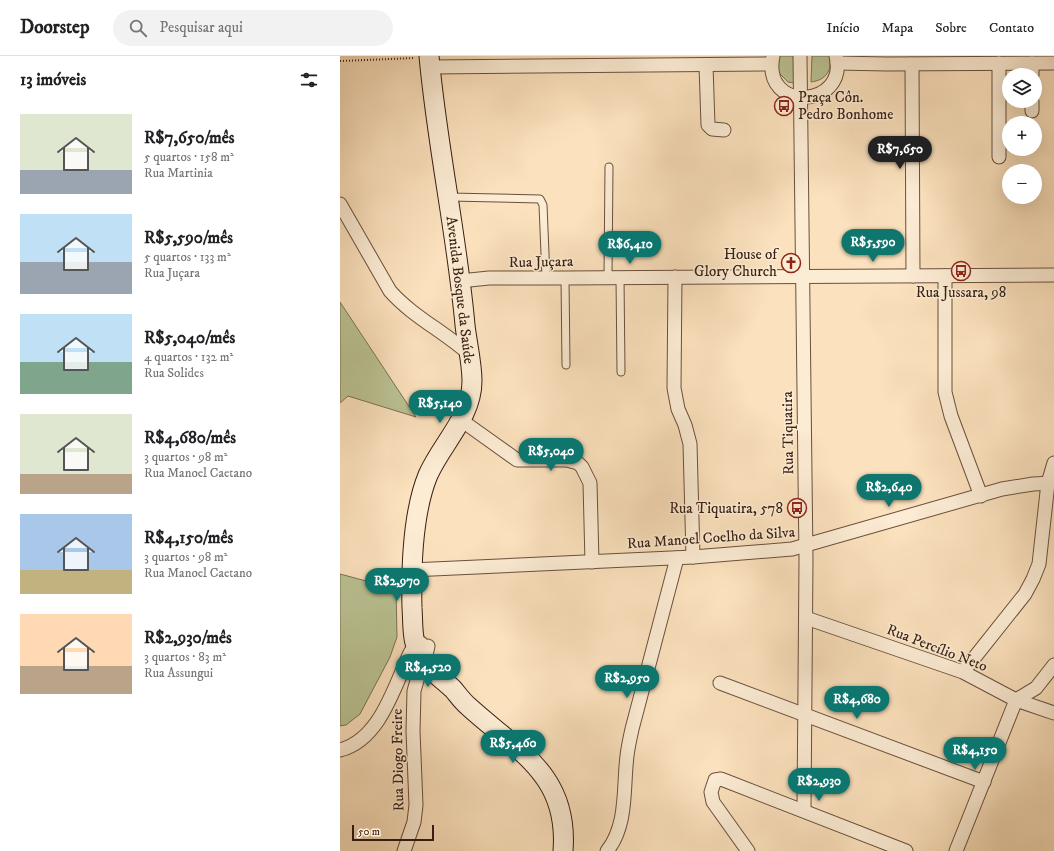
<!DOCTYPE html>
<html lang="pt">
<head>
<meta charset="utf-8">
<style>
	body { margin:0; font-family:"IM FELL DW Pica",serif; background:#f2f2f2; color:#202124; height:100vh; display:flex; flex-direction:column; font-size:15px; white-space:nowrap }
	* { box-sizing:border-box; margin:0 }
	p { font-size:13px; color:#757577 }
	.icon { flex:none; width:22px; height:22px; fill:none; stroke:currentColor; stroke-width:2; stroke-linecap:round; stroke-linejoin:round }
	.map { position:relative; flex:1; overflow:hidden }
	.side { display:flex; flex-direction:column; background:#fff; width:340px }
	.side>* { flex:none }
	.fabs { position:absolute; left:662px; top:12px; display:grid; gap:8px }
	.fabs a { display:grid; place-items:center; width:40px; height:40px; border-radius:50%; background:#fff; box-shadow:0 4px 16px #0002; font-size:20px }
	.scale { position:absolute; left:12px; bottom:10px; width:82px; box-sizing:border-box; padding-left:4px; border:2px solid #381f12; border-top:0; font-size:11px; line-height:14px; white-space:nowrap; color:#381f12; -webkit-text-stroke:3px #fcecd4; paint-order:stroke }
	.price { position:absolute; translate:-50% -34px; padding:0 9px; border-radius:14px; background:#0f766e; color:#fff; font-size:13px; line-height:26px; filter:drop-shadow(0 1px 2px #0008) }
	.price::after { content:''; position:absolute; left:50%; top:24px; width:12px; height:9px; margin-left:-6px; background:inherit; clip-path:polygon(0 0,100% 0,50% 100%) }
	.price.on { background:#222; color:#fff }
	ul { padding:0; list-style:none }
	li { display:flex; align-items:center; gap:12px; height:100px; padding:0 20px }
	li span { display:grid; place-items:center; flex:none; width:112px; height:80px; border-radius:0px; color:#555 }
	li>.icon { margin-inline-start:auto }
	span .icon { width:48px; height:48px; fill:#fffc; stroke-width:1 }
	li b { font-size:17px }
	h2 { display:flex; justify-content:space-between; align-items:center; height:48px; padding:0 20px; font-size:17px }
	header { display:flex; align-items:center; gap:24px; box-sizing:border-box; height:56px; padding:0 20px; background:#fff; border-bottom:1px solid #e0e0e0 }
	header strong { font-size:19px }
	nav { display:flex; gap:22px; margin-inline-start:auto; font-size:14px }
	.search { width:280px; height:36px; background:#f2f2f2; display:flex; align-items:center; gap:10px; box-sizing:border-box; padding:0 14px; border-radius:22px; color:#757577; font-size:15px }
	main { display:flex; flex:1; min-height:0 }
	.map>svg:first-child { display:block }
</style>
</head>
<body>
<header>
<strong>Doorstep</strong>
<div class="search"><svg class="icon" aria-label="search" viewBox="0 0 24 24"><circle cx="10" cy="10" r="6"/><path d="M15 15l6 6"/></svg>Pesquisar aqui</div>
<nav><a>Início</a><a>Mapa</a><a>Sobre</a><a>Contato</a></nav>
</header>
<main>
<section class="side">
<h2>13 imóveis<svg class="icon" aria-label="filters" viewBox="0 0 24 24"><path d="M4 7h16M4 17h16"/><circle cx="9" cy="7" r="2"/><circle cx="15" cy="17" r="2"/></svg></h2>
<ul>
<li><span style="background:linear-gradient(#dfe7d0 70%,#9aa5b1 0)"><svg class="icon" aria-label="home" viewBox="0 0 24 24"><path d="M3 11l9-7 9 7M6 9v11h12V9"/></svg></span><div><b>R$7,650/mês</b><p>5 quartos · 158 m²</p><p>Rua Martinia</p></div></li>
<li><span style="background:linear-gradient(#bfe0f5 60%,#9aa5b1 0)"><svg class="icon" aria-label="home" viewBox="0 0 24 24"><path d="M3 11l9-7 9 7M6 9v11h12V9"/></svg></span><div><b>R$5,590/mês</b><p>5 quartos · 133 m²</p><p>Rua Juçara</p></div></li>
<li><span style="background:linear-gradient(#bfe0f5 60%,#7fa58c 0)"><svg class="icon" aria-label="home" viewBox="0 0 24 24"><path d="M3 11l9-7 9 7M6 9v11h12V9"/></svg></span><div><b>R$5,040/mês</b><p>4 quartos · 132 m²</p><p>Rua Solides</p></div></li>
<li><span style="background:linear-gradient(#dfe7d0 75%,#b9a48a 0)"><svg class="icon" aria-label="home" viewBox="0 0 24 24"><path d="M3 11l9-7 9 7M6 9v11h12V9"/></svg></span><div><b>R$4,680/mês</b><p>3 quartos · 98 m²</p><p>Rua Manoel Caetano</p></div></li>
<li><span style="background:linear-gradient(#a9c7e8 70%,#c2b280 0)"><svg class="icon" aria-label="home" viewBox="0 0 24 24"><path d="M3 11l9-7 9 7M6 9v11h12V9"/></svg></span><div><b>R$4,150/mês</b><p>3 quartos · 98 m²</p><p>Rua Manoel Caetano</p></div></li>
<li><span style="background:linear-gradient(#ffd9b3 65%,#b9a48a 0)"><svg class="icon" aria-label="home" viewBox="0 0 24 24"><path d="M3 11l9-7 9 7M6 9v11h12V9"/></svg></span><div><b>R$2,930/mês</b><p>3 quartos · 83 m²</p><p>Rua Assungui</p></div></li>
</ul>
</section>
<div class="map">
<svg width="714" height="795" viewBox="0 0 714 795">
	<rect width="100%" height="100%" fill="#fbe1bd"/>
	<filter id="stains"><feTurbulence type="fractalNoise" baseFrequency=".005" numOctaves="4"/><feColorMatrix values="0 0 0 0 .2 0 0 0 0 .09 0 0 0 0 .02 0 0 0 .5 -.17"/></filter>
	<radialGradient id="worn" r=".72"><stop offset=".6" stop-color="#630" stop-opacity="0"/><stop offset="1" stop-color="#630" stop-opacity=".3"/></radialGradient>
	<g fill="#bbc394" stroke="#7a7153">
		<polygon points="440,0 455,0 454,27 448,26 438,16 438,3"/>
		<path d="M 472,0 L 490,0 C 492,15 486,24 471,26 Z"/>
		<polygon points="0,246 76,361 8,340 0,347"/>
		<polygon points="0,518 56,533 57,581 50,601 20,658 6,669 0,670"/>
	</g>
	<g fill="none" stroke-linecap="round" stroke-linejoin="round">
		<defs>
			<g id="lane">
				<polyline points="109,141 200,143 203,149 206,222"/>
				<polyline points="268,221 269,111"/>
				<polyline points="280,221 281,316"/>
				<polyline points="225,222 226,309"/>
			</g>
			<g id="street">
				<path d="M 433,0 C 421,58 509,52 496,0"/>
				<polyline points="460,0 466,503 464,754"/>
				<polyline points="497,7 547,8 714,7"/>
				<polyline points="659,7 659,101"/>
				<polyline points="572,8 573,220"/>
				<polyline points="366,9 368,69 372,73 384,74"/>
				<polyline points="90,11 431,8"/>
				<polyline points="692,19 692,7"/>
				<polyline points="692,55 692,45"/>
				<path d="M 0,148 L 50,235 C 72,260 103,275 128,297"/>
				<polyline points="605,220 605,336 611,360 641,440"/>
				<polyline points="335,221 334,332 338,353 345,369 350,388 353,501"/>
				<polyline points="120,225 149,222 225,222 714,219"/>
				<polyline points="121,364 177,404 227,404 238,407 242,411 250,427 252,506"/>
				<polyline points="71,514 353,501 452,493 662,433 693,428 714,427"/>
				<polyline points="466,562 623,616 676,644 714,657"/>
				<polyline points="623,616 685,538 693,523 699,508 708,427 714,407"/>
				<polyline points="380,627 644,726"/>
				<path d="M 0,694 C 40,684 54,631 70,597 L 75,589 L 81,587"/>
				<polyline points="64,795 74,766 76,749 73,675 74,635 78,621 84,608 88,590"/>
				<path d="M 267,795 C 288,769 283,731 287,700 C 288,691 290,682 292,673 L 337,502"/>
				<polyline points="408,795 373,746 371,736 375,724 381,723 566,795"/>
				<polyline points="616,795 676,644 696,632 714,609"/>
			</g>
			<path id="secondary" d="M 89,0 C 97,90 117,179 125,269 C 127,287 132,307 132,325 C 132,361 102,387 88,419 C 72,458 71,511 72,552 C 73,564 72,576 75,587 C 80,609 98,619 113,633 C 118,639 122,645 128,650 C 177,695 229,718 223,795"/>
		</defs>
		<use href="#lane" stroke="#69503d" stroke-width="9"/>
		<use href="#street" stroke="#69503d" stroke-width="15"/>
		<use href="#secondary" stroke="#381f12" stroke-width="21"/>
		<polyline stroke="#381f12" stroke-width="2" stroke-dasharray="1 2" stroke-linecap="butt" points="0,5 75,2"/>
		<use href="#lane" stroke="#fcecd4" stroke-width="7"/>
		<use href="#street" stroke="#fcecd4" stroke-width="13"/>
		<use href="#secondary" stroke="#fcecd4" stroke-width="19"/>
	</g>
	<defs>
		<symbol id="bus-ring" viewBox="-11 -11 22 22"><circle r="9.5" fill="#fcecd4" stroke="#8f2418" stroke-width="1.5"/><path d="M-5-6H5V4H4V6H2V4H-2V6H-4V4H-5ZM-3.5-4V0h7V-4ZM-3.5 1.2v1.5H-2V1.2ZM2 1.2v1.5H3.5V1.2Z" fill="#8f2418"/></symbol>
		<symbol id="church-ring" viewBox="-11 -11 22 22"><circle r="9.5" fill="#fcecd4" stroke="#8f2418" stroke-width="1.5"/><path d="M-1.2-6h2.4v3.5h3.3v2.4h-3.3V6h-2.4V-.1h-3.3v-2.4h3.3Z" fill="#8f2418"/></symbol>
	</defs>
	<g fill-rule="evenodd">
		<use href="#bus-ring" x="433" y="39" width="22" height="22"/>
		<use href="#church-ring" x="440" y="196" width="22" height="22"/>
		<use href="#bus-ring" x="610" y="204" width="22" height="22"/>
		<use href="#bus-ring" x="446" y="441" width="22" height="22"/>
	</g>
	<g text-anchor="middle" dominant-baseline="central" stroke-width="3" stroke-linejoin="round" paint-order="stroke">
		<g font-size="15" fill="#381f12" stroke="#fcecd4" text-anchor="end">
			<text x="458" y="41" text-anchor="start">Praça Côn.<tspan x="458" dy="17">Pedro Bonhome</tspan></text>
			<text x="437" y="198">House of<tspan x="437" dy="17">Glory Church</tspan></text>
			<text x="621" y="236" text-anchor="middle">Rua Jussara, 98</text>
			<text x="443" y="452">Rua Tiquatira, 578</text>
		</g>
		<g font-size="15" fill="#381f12" stroke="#fcecd4">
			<text transform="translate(201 206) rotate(-1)">Rua Juçara</text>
			<text transform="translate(120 234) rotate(83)">Avenida Bosque da Saúde</text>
			<text transform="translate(448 377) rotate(-91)">Rua Tiquatira</text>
			<text transform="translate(371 482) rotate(-4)">Rua Manoel Coelho da Silva</text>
			<text transform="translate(597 592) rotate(21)">Rua Percílio Neto</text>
			<text transform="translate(58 704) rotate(-91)">Rua Diogo Freire</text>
		</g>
	</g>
	<rect width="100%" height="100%" filter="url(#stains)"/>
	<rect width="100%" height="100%" fill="url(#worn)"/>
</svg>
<div class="fabs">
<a><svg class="icon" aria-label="layers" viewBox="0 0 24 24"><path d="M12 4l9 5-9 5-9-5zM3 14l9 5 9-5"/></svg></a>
<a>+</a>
<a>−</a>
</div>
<div class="scale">50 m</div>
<b class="price on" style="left:560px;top:114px">R$7,650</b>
<b class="price" style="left:533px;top:207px">R$5,590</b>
<b class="price" style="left:290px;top:209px">R$6,410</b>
<b class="price" style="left:100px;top:368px">R$5,140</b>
<b class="price" style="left:211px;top:416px">R$5,040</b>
<b class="price" style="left:549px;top:452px">R$2,640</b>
<b class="price" style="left:57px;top:546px">R$2,970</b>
<b class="price" style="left:88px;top:632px">R$4,520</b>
<b class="price" style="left:287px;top:643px">R$2,950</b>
<b class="price" style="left:517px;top:664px">R$4,680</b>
<b class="price" style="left:173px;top:708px">R$5,460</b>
<b class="price" style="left:635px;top:715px">R$4,150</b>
<b class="price" style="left:479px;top:746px">R$2,930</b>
</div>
</main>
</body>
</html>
